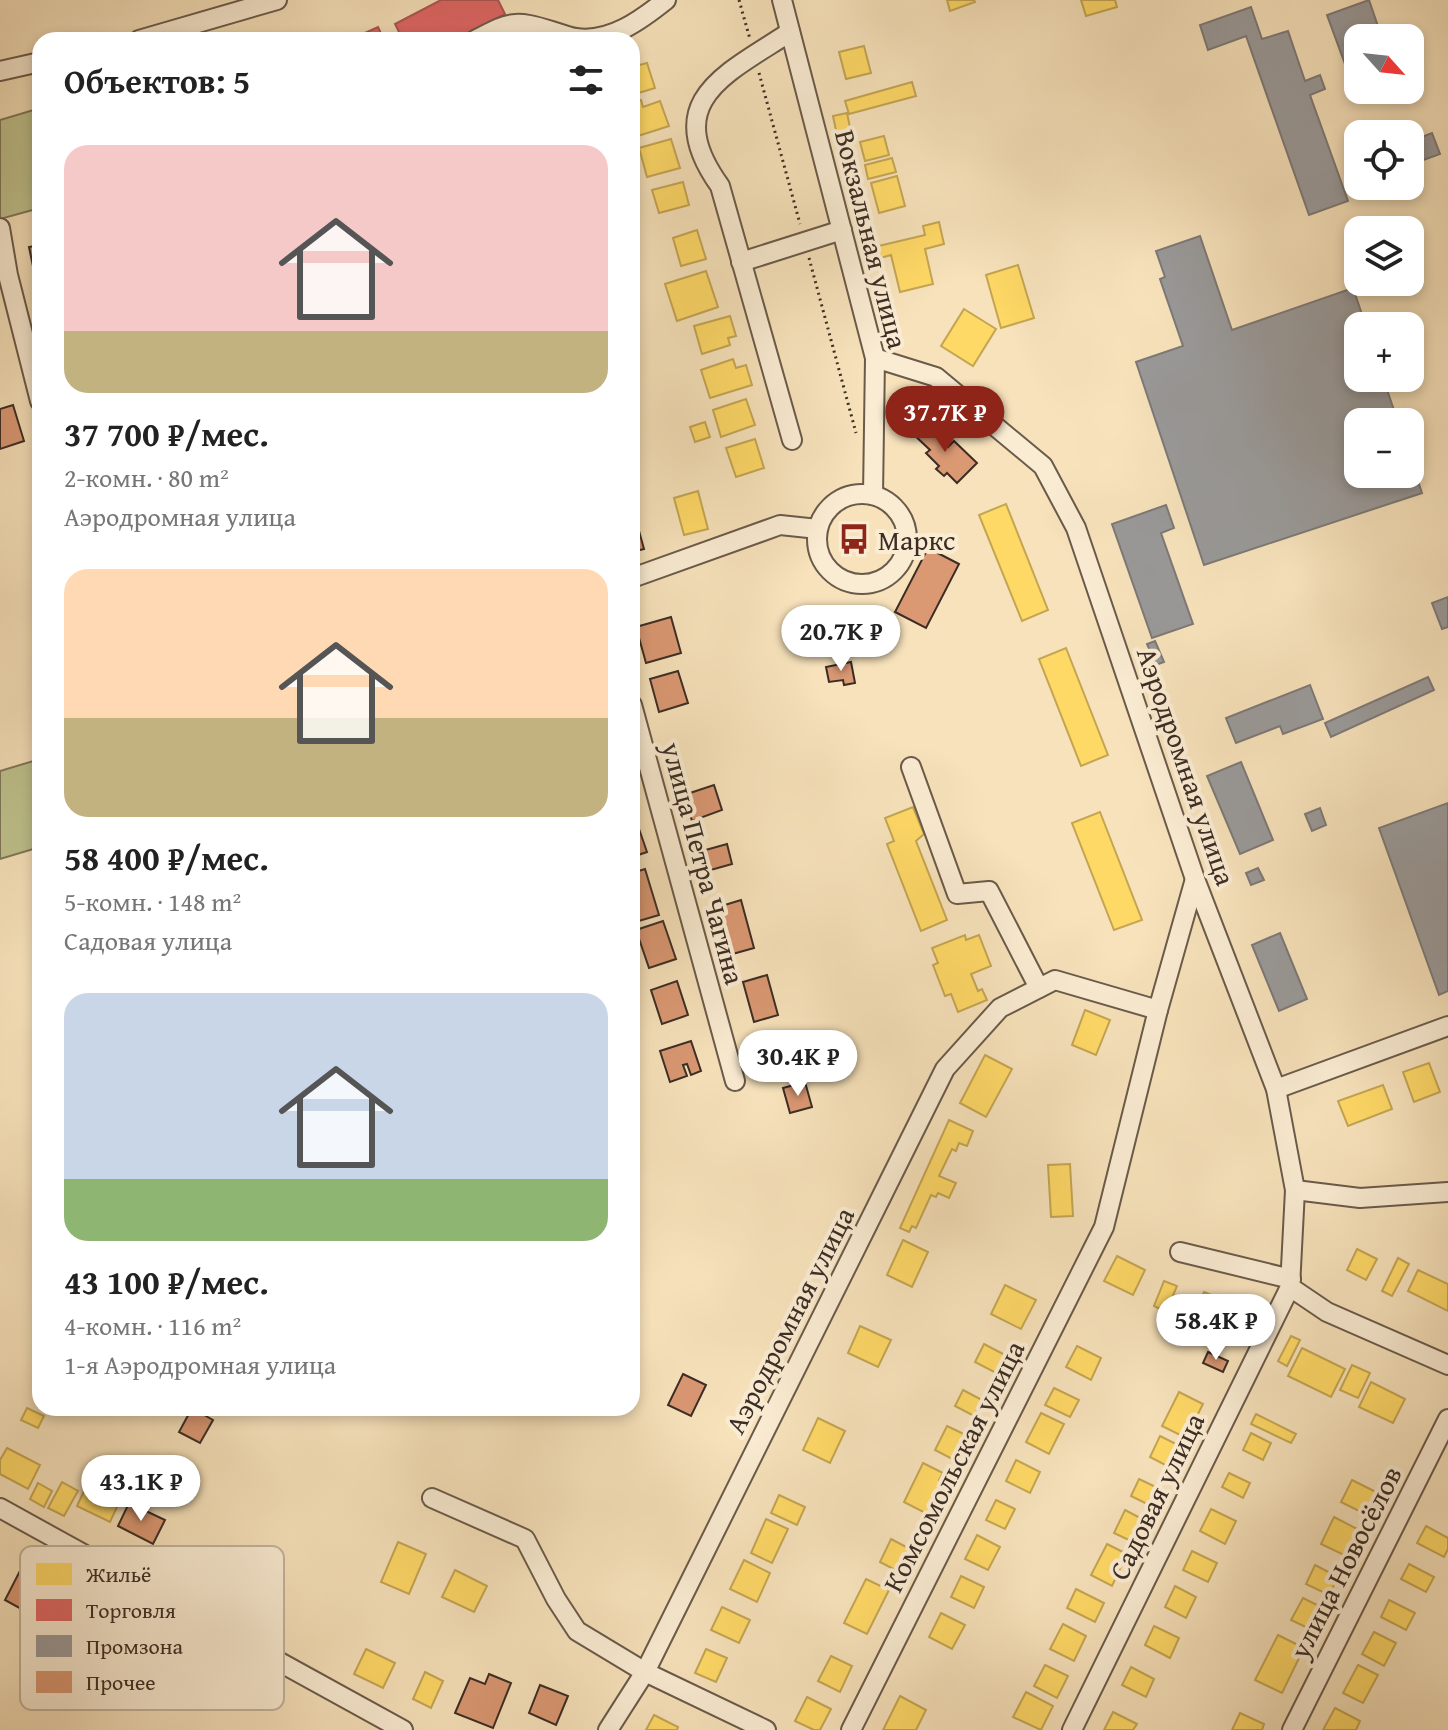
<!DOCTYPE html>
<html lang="ru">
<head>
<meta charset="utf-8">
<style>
	body { margin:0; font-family:"Gentium Book Plus",serif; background:#f6f6f6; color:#222; height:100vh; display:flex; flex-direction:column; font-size:30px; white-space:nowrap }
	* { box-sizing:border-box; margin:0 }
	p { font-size:26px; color:#767676 }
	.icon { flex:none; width:44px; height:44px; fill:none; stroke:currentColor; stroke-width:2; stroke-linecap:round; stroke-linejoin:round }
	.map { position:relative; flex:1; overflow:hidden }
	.side { position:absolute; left:32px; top:32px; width:608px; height:1384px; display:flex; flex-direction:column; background:#fff; border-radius:24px; box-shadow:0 4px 12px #0003 }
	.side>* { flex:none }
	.needle { width:52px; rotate:117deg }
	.buttons { position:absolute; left:1344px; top:24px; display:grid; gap:16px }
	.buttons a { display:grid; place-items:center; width:80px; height:80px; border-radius:16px; background:#fff; box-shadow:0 4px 12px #0003; font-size:40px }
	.price { position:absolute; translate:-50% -68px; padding:0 18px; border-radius:28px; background:#fff; color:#222; font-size:26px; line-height:52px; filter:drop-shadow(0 2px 4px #0008) }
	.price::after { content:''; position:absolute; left:50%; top:48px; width:24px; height:18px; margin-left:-12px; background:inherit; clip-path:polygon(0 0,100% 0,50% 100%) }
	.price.on { background:#8f2418; color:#fff }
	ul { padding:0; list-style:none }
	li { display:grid; align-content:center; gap:16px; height:424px; padding:0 32px }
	li span { display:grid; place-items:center; height:248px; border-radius:24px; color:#555 }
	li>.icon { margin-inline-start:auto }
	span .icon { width:144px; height:144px; fill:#fffc; stroke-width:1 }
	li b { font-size:34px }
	h2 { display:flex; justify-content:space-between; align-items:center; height:96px; padding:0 32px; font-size:34px }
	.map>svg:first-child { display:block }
</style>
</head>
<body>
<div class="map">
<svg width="1448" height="1730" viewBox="0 0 1448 1730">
	<rect width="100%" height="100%" fill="#f7e2bb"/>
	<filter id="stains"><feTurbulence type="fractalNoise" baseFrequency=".0025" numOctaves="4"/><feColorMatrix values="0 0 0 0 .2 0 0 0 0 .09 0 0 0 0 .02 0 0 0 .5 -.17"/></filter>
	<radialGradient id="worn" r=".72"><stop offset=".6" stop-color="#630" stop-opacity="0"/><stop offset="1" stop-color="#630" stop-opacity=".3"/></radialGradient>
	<g fill="#bfc38e" stroke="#7d785a" stroke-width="2">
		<polygon points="40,108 40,208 0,219 0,120"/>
		<polygon points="40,759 40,847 0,859 0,771"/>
	</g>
	<g fill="#ffd966" stroke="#c4a552" stroke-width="2">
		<polygon points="947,0 974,0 975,2 950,11"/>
		<polygon points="1081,0 1115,0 1117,7 1086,16"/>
		<polygon points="864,46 871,73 846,79 839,52"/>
		<polygon points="647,63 655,88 632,95 632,67"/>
		<polygon points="912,82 916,96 849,114 845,101"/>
		<polygon points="641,100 643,107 660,101 669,126 638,136 632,118 632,103"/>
		<polygon points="847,113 851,132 837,135 833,116"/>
		<polygon points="884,136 889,155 865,161 860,142"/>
		<polygon points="671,139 680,168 647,177 639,148"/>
		<polygon points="892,158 896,172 868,179 865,165"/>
		<polygon points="897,176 905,206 879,213 871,183"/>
		<polygon points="683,182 689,205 659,213 652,190"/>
		<polygon points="939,222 944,244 925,249 933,284 900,292 891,255 873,260 870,248 925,235 923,226"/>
		<polygon points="697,230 706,259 681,266 673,238"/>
		<polygon points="1018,265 1034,318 1001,328 986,275"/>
		<polygon points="706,271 718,307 677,321 665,284"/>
		<polygon points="964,309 996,329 973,366 941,346"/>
		<polygon points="730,316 736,336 728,338 730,345 702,354 694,326"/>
		<polygon points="733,359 736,368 746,365 752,385 710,398 701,370"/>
		<polygon points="746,399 755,425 721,437 713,410"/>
		<polygon points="705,422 710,437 695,442 690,427"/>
		<polygon points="755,439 764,468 736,477 726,448"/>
		<polygon points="698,491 708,529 684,535 674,498"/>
		<polygon points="1006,504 1048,610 1022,621 979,515"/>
		<polygon points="1066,648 1108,755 1081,766 1039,659"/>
		<polygon points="913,807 924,834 916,841 947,920 921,931 887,844 894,841 885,818"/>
		<polygon points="1100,812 1142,920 1114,930 1072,823"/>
		<polygon points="965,935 966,940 979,935 991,966 971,974 978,991 982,989 987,1000 958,1012 951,994 945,996 933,965 938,963 932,948"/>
		<polygon points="1085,1010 1110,1020 1096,1055 1072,1045"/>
		<polygon points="985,1055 1012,1069 986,1117 960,1103"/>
		<polygon points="1429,1063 1440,1092 1414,1102 1403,1072"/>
		<polygon points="1383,1085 1392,1109 1348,1126 1338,1101"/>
		<polygon points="949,1120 973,1131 967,1146 959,1143 956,1151 952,1149 939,1176 956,1183 949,1198 938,1193 936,1197 931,1195 916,1228 912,1226 909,1232 900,1228"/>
		<polygon points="1070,1164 1073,1216 1051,1217 1048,1165"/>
		<polygon points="903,1240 928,1252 912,1287 887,1275"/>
		<polygon points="1357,1249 1377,1259 1366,1280 1347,1270"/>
		<polygon points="1117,1256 1145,1270 1133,1295 1104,1281"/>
		<polygon points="1398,1258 1409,1264 1392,1296 1382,1291"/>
		<polygon points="1418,1270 1448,1284 1448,1311 1408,1291"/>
		<polygon points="1164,1281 1177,1286 1166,1312 1154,1306"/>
		<polygon points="1005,1285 1036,1300 1021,1329 991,1314"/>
		<polygon points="1204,1292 1221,1299 1209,1329 1191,1322"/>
		<polygon points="860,1326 891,1340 878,1367 848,1353"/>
		<polygon points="1291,1336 1300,1340 1287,1366 1278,1361"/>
		<polygon points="984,1344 1007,1356 998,1374 975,1362"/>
		<polygon points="1077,1346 1101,1358 1091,1380 1066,1367"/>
		<polygon points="1302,1348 1345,1369 1331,1397 1288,1376"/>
		<polygon points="1352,1365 1370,1373 1358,1398 1340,1390"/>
		<polygon points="1371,1382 1405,1399 1393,1423 1359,1407"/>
		<polygon points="1054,1388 1079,1400 1070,1417 1045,1405"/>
		<polygon points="963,1390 982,1400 974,1416 955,1406"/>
		<polygon points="1179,1392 1203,1404 1186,1438 1162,1426"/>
		<polygon points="27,1408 44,1416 38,1428 21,1420"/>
		<polygon points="1041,1413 1064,1424 1049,1454 1026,1442"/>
		<polygon points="1256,1414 1296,1434 1291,1443 1251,1424"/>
		<polygon points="818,1418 845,1431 830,1463 803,1450"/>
		<polygon points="947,1426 968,1436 956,1461 935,1450"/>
		<polygon points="1251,1433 1271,1443 1263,1460 1243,1450"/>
		<polygon points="1160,1436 1182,1447 1171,1468 1150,1457"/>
		<polygon points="7,1448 40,1465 28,1489 0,1474 0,1460"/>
		<polygon points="1016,1460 1040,1472 1030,1493 1006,1481"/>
		<polygon points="923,1463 943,1473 939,1480 947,1483 931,1516 904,1502"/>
		<polygon points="1229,1473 1250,1483 1243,1498 1222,1487"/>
		<polygon points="91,1476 124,1492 110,1522 77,1506"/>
		<polygon points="1139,1479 1160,1489 1151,1506 1131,1496"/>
		<polygon points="1352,1480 1382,1495 1371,1517 1341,1502"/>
		<polygon points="62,1482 78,1491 64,1516 48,1508"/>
		<polygon points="38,1483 52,1491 44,1507 30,1499"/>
		<polygon points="779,1495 805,1507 797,1525 771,1513"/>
		<polygon points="996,1500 1015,1509 1005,1529 986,1520"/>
		<polygon points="1211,1509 1236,1521 1225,1544 1200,1531"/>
		<polygon points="1125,1510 1146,1521 1135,1543 1114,1533"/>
		<polygon points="1334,1517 1361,1531 1348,1557 1321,1544"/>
		<polygon points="766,1519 788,1529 772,1563 751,1553"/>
		<polygon points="1426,1526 1448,1538 1448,1549 1444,1557 1417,1543"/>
		<polygon points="977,1535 1000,1547 988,1570 965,1559"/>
		<polygon points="891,1539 912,1550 901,1573 880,1562"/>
		<polygon points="398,1542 426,1554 409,1594 381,1582"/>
		<polygon points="1107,1544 1127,1554 1112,1586 1091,1575"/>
		<polygon points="1192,1551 1217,1563 1208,1582 1183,1570"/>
		<polygon points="744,1560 770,1573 757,1602 730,1589"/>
		<polygon points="1409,1564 1434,1577 1426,1592 1401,1579"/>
		<polygon points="1315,1565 1338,1577 1329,1595 1306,1584"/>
		<polygon points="455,1570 487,1586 474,1612 442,1597"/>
		<polygon points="961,1576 984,1587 974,1608 951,1597"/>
		<polygon points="866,1579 889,1590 867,1634 844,1623"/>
		<polygon points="1175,1586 1196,1597 1186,1618 1165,1607"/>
		<polygon points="1076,1589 1104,1603 1095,1622 1067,1608"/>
		<polygon points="1303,1598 1323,1608 1312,1630 1291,1620"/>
		<polygon points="1389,1600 1415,1613 1406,1630 1381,1617"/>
		<polygon points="722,1607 750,1620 739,1643 711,1630"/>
		<polygon points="941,1613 965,1625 952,1649 929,1637"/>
		<polygon points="1063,1624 1086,1636 1074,1661 1050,1649"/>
		<polygon points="1154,1626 1179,1638 1170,1658 1145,1645"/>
		<polygon points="1374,1632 1396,1643 1384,1666 1362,1654"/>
		<polygon points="1278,1635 1304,1648 1282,1693 1255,1680"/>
		<polygon points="366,1649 395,1663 383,1688 354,1674"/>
		<polygon points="706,1649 727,1658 716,1682 695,1673"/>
		<polygon points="831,1656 852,1666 840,1692 818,1681"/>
		<polygon points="1045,1665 1068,1676 1057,1698 1034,1686"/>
		<polygon points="1358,1665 1378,1675 1363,1703 1343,1693"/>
		<polygon points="1131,1667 1154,1679 1146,1697 1122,1685"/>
		<polygon points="425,1672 443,1681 431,1708 413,1699"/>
		<polygon points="1026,1692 1053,1706 1041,1730 1013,1717"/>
		<polygon points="900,1696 926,1710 916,1730 883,1730"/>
		<polygon points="807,1697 831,1709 820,1730 814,1730 795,1721"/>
		<polygon points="1335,1708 1360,1721 1356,1730 1323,1730"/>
		<polygon points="1113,1712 1137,1724 1133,1730 1104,1730"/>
		<polygon points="1240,1713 1264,1724 1262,1730 1232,1730"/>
		<polygon points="654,1715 678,1727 677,1730 646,1730"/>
	</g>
	<g fill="#e06666" stroke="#ae5552" stroke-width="2">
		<polygon points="441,0 498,0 505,14 454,40 403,40 395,24"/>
		<polygon points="378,27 384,40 349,40"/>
	</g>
	<g fill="#999" stroke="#7d7976" stroke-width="2">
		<polygon points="1369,0 1382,38 1358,38 1358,81 1352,83 1327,15"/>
		<polygon points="1251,7 1262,39 1288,31 1305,81 1320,75 1325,89 1310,95 1348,201 1309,215 1246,36 1208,50 1200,25"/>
		<polygon points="1432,133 1440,154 1418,162 1411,141"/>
		<polygon points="1200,236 1232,330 1353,288 1366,326 1358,326 1358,378 1383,378 1398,422 1358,422 1358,474 1410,474 1410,457 1422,493 1204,565 1136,362 1183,346 1160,279 1165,277 1156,251"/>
		<polygon points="1166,505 1174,528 1161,533 1193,624 1152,638 1112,524"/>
		<polygon points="1448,597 1448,627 1442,629 1432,603"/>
		<polygon points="1155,641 1164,662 1156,665 1147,644"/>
		<polygon points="1428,677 1434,690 1331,737 1325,723"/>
		<polygon points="1310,685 1323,719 1283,734 1280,726 1236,743 1226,718"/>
		<polygon points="1241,762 1273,840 1240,854 1207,776"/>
		<polygon points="1448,803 1448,991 1439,995 1379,828"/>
		<polygon points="1320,808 1326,825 1312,831 1305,814"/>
		<polygon points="1258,868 1264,880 1251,885 1246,873"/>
		<polygon points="1280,933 1307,999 1279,1011 1252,945"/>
	</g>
	<g fill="#da9873" stroke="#3b2d25" stroke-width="2">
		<polygon points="40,245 40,270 34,271 29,247"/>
		<polygon points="13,405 24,441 0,449 0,409"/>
		<polygon points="923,422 948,447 954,441 977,463 957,483 947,473 944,476 936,469 939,466 926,453 930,450 912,433"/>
		<polygon points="633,509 644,549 632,552 632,510"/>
		<polygon points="928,548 959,564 926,628 895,612"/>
		<polygon points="671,617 681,653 646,663 636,627"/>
		<polygon points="851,662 855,683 844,685 843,680 829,682 826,667"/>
		<polygon points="678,671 688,703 659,712 650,679"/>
		<polygon points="714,785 722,810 692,821 684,795"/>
		<polygon points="638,826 647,852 632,857 632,828"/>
		<polygon points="727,844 732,864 707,871 702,851"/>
		<polygon points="645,869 659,915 632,923 632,873"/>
		<polygon points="741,900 754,948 729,955 715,908"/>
		<polygon points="663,921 676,959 649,968 636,930"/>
		<polygon points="767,975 778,1015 754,1022 743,982"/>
		<polygon points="677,981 688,1015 662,1024 651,990"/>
		<polygon points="792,1037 800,1067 773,1074 765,1045"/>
		<polygon points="691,1041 701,1071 691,1075 687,1064 683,1065 687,1076 670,1082 660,1051"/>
		<polygon points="805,1082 812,1107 790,1113 783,1088"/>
		<polygon points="1208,1352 1228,1361 1223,1372 1203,1363"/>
		<polygon points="683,1374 706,1385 691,1416 668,1405"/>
		<polygon points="192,1408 213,1420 200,1443 179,1432"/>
		<polygon points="129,1503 165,1520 153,1544 118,1526"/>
		<polygon points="22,1567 52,1584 34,1616 5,1600"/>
		<polygon points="489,1674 511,1683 493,1728 455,1713 470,1678 485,1684"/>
		<polygon points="540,1685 568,1696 556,1725 529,1713"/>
	</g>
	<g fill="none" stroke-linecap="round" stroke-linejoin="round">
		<defs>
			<g id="minor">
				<polyline points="782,0 875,358 873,495"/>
				<path d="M 790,32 C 726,74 659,101 720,186 L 792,440"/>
				<polyline points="139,40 277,0"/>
				<path d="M 475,40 C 510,22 513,19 552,31 C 559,33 568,37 576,38 C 610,43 641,20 666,0"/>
				<polyline points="0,71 40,62"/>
				<polyline points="0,228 8,275 40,401"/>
				<polyline points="741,262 842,230"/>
				<polyline points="875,358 936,377 1043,466 1076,528 1195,879 1276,1089 1295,1190 1290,1287 1072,1730"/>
				<circle cx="862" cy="539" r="45"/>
				<polyline points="632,578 780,525 818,529"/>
				<polyline points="632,705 735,1081"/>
				<polyline points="911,767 957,894 989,891 1039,988"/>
				<polyline points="1276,1089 1448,1026"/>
				<polyline points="1295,1190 1360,1198 1448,1192"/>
				<polyline points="1180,1252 1291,1279"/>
				<polyline points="1290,1287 1327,1312 1448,1365"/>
				<polyline points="432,1498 525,1539 556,1599 577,1631 645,1672 766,1730"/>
				<polyline points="0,1508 403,1730"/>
				<polyline points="608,1730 645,1672 945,1069 1000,1008 1055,980 1158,1010"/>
				<polyline points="851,1730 1104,1227 1158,1010 1195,879"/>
				<polyline points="1292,1730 1448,1419"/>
			</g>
		</defs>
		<use href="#minor" stroke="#6a5a4a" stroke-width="22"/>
		<g stroke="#3b2d25" stroke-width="3" stroke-dasharray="2 4" stroke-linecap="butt">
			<polyline points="739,0 750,39"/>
			<polyline points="759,73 800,224"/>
			<polyline points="809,258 856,433"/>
		</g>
		<use href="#minor" stroke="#faecd3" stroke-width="18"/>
	</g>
	<defs>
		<symbol id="bus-bare" viewBox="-9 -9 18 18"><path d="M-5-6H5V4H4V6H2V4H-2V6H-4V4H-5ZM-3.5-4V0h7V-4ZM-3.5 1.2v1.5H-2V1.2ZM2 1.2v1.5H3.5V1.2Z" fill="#8f2418" stroke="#faecd3" stroke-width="2.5" paint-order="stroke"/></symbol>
	</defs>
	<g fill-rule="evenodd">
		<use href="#bus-bare" x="832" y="517" width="44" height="44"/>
	</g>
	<g text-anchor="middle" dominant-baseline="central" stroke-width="8" stroke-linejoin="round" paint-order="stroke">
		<g font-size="28" fill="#3b2d25" stroke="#faecd3">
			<text transform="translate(872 239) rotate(76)">Вокзальная улица</text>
			<text transform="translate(1187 766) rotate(71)">Аэродромная улица</text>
			<text transform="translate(704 863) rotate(75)">улица Петра Чагина</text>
			<text transform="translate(789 1320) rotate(-63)">Аэродромная улица</text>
			<text transform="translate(953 1466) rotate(-63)">Комсомольская улица</text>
			<text transform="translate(1156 1496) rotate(-64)">Садовая улица</text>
			<text transform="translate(1345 1562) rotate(-63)">улица Новосёлов</text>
		</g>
		<g font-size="28" fill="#3b2d25" stroke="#faecd3" text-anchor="start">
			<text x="878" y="539">Маркс</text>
		</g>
	</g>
	<rect x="20" y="1546" width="264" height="164" rx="12" fill="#faecd3" stroke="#c1b39f" stroke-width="2"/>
	<rect x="36" y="1563" width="36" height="22" fill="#ffd966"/>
	<rect x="36" y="1599" width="36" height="22" fill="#e06666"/>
	<rect x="36" y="1635" width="36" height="22" fill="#999"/>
	<rect x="36" y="1671" width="36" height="22" fill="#da9873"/>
	<g font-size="22" fill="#3b2d25">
		<text x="86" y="1582">Жильё</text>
		<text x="86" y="1618">Торговля</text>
		<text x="86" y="1654">Промзона</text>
		<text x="86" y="1690">Прочее</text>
	</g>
	<rect width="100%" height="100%" filter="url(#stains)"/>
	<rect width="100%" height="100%" fill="url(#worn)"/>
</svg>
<div class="buttons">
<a><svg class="needle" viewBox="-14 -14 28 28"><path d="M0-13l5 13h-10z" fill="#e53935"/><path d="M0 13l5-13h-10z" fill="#767676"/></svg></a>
<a><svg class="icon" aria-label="locate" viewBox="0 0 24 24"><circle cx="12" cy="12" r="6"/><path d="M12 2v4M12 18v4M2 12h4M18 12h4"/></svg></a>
<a><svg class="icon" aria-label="layers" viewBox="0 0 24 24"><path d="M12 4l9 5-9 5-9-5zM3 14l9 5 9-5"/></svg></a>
<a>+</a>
<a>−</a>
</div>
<b class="price on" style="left:945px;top:454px">37.7K ₽</b>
<b class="price" style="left:841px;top:673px">20.7K ₽</b>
<b class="price" style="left:798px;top:1098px">30.4K ₽</b>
<b class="price" style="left:1216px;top:1362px">58.4K ₽</b>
<b class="price" style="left:141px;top:1523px">43.1K ₽</b>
<section class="side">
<h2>Объектов: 5<svg class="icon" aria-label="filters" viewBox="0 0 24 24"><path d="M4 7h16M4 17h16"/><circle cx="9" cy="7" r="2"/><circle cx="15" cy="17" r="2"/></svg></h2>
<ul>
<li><span style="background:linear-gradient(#f6c9c9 75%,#c2b280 0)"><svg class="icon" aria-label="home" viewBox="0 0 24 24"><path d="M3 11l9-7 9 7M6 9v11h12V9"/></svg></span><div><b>37 700 ₽/мес.</b><p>2-комн. · 80 m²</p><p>Аэродромная улица</p></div></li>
<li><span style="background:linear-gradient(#ffd9b3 60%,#c2b280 0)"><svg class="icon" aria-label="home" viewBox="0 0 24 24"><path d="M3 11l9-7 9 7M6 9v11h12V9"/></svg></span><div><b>58 400 ₽/мес.</b><p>5-комн. · 148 m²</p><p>Садовая улица</p></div></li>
<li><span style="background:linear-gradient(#c9d6e8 75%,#8fb573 0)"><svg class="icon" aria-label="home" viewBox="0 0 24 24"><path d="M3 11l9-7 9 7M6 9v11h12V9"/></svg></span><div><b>43 100 ₽/мес.</b><p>4-комн. · 116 m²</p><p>1-я Аэродромная улица</p></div></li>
</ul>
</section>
</div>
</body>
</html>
